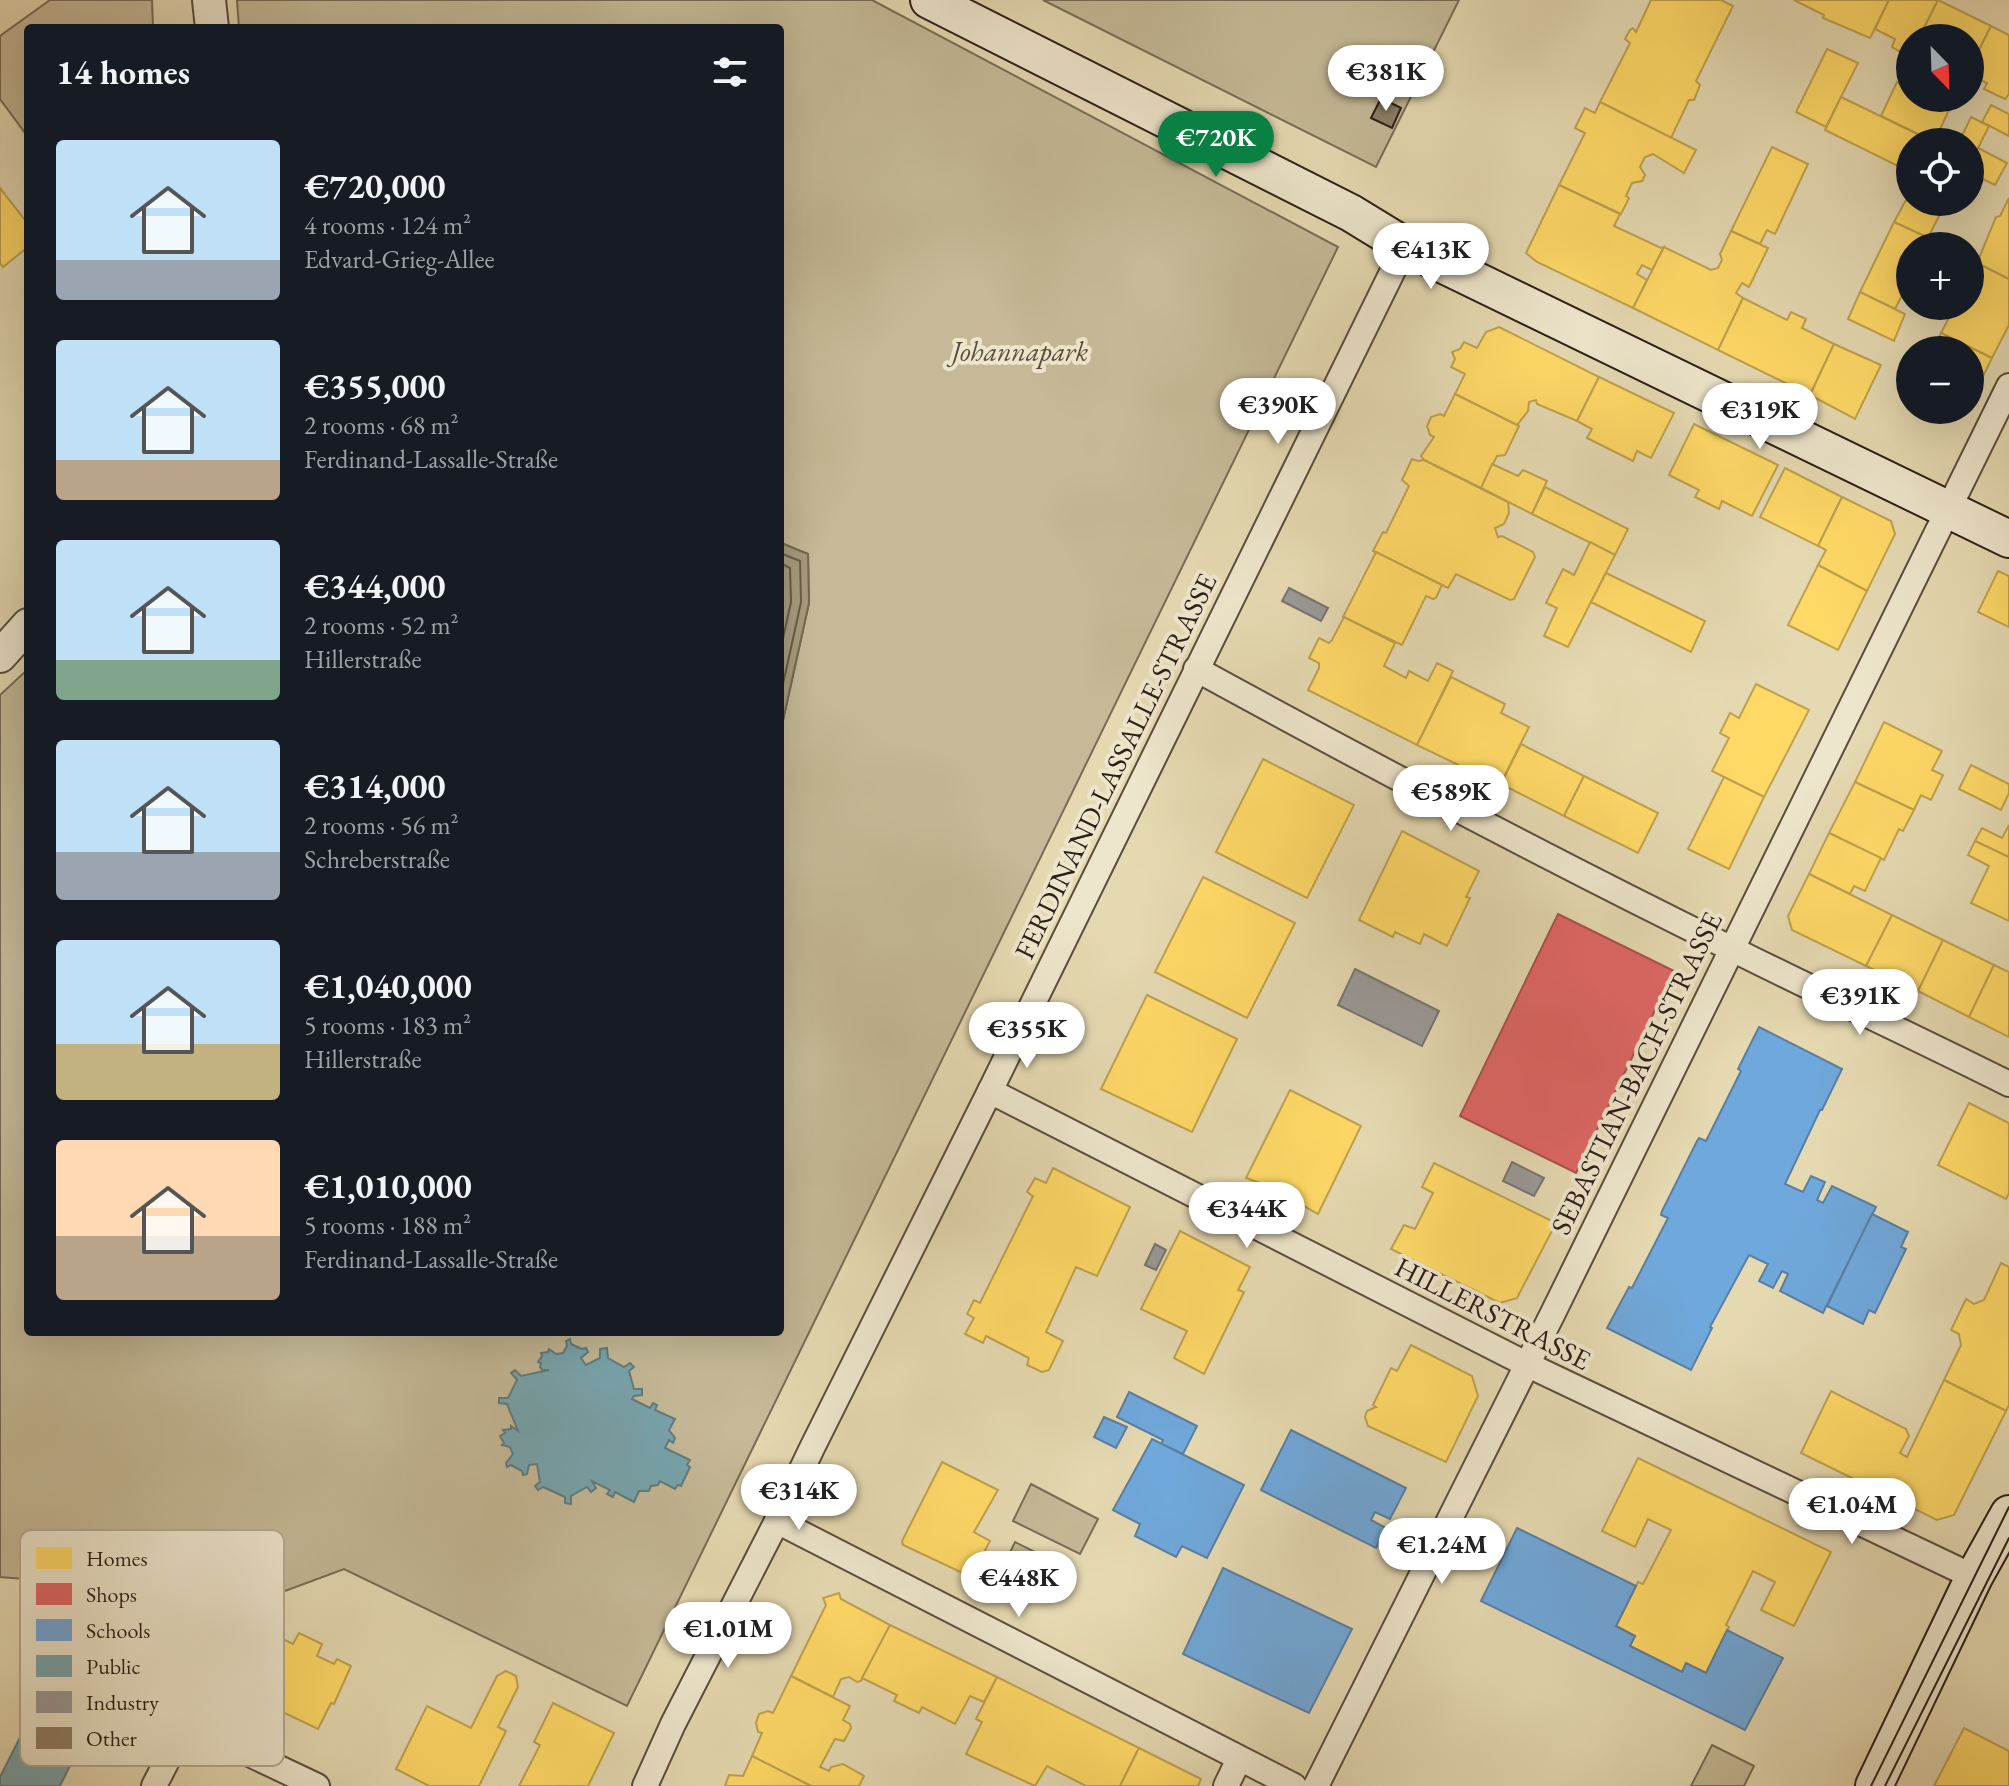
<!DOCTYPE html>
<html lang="en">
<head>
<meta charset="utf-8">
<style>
	body { margin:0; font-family:"EB Garamond",serif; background:#20242c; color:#f1f3f6; height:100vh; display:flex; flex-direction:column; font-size:30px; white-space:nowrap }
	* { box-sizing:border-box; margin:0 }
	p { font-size:26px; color:#9ea1a6 }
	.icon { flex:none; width:44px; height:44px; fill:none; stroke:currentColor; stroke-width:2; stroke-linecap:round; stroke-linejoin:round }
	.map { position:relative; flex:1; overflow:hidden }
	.panel { position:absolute; left:24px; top:24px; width:760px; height:1312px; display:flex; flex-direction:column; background:#171b24; border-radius:8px; box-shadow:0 8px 32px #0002 }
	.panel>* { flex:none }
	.needle { width:52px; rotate:157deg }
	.buttons { position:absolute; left:1896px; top:24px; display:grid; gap:16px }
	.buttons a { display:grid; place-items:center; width:88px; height:88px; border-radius:50%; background:#171b24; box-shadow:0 8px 32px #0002; font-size:40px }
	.price { position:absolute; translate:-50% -68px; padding:0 18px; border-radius:28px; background:#fff; color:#222; font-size:26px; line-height:52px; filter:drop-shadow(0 2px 4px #0008) }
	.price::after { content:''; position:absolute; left:50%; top:48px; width:24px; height:18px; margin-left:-12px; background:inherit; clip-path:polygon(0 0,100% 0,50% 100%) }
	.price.selected { background:#0b8043; color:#fff }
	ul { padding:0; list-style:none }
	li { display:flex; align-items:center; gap:24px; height:200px; padding:0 32px }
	li span { display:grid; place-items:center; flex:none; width:224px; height:160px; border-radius:8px; color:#555 }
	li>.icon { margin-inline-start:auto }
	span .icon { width:96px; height:96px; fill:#fffc; stroke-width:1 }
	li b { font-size:34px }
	h2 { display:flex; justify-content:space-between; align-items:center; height:96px; padding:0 32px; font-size:34px }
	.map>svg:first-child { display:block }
</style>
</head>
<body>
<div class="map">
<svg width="2009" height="1786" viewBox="0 0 2009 1786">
	<rect width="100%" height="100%" fill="#e5d9b1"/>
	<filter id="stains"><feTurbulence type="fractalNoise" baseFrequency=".0025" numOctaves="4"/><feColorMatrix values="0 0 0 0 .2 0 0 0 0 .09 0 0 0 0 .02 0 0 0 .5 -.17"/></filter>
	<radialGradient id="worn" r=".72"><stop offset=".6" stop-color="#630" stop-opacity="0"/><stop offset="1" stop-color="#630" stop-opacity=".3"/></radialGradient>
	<g fill="#c5b997" stroke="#786c56" stroke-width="2">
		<polygon points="50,0 152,0 153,28 28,28 28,137 0,99 0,36"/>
		<polygon points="237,0 872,0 1338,247 627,1706 344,1569 274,1595 239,1665 53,1574 49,1581 0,1577 0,695 28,669 28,1332 780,1332 780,734 809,603 808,554 784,545 780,548 780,28 239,28"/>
		<polygon points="1043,0 1459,0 1376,167"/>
		<polygon points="1031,1484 1098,1519 1080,1554 1013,1521"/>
		<polygon points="1015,1542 1057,1563 1042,1593 1000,1573"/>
		<polygon points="1712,1745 1754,1766 1744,1786 1691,1786"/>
	</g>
	<polygon fill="#a6997c" stroke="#756853" stroke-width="2" points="784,544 808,554 809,603 780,734 780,548"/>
	<g fill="#ffd966" stroke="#bfa14e" stroke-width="2">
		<polygon points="1651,0 1721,0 1733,6 1696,81 1700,85 1694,100 1689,100 1671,138 1600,102 1630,43 1625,39 1630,30 1633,28 1636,32"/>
		<polygon points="1794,0 1889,0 1870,38 1823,18 1824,15"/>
		<polygon points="1889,0 1938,0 1919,38 1910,38 1910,57 1892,47 1895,39 1875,29"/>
		<polygon points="1938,0 1991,26 1970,68 1970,38 1919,38"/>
		<polygon points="1991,26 2009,35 2009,94 2005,99 1984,89 1987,83 1970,75 1970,68"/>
		<polygon points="1827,49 1858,63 1826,127 1796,112"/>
		<polygon points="1897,82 1910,89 1910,98 1929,98 1950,108 1934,142 1881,116"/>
		<polygon points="1841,97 1934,142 1910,142 1910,172 1825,130"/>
		<polygon points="1600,102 1696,150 1684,173 1653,154 1645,157 1640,167 1645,175 1642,181 1632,183 1626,196 1629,198 1621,214 1559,185 1585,133 1575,128 1585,108 1595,113"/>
		<polygon points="1991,105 2009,114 2009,136 1982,122"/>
		<polygon points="1971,117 1989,126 1978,148 2007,163 1995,185 1970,173 1970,142 1959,142"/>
		<polygon points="1772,147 1808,164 1775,234 1767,230 1760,244 1731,231"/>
		<polygon points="1559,185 1620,214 1614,226 1661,248 1664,247 1652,270 1642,265 1637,274 1647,280 1633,308 1537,262 1526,253"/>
		<polygon points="0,188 28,224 28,247 3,267 0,263"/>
		<polygon points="2009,198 2009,279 1977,263 1996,217 2000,216"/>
		<polygon points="1906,200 1916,204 1917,202 1946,202 1928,238 1894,222"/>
		<polygon points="1894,222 1931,239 1927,246 1910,246 1910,280 1895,309 1860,292"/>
		<polygon points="1731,231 1768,248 1749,287 1742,283 1736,293 1743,298 1718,350 1633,308 1664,247 1711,270 1718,268 1722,260 1720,254"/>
		<polygon points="1977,263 2009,279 2009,325 1992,358 1941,333 1953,310 1948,306 1970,306 1970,276"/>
		<polygon points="1860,292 1905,314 1894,341 1848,319"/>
		<polygon points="1743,298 1787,320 1791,312 1806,319 1802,328 1834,344 1810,395 1718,350"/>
		<polygon points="1499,327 1599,377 1577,421 1537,404 1536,400 1529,402 1528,411 1517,425 1455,394 1465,374 1451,367 1455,359 1452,352 1460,349 1464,342 1477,348 1486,332"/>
		<polygon points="1941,333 1992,358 1970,403 1970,350 1923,350 1928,338 1937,342"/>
		<polygon points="1834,344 1881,365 1855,419 1810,395"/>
		<polygon points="1599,377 1674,413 1651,458 1637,451 1633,461 1587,438 1592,429 1577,421"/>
		<polygon points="1455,394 1519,426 1505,455 1497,456 1481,488 1424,460 1421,456 1434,437 1430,435 1427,426 1431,417 1440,414 1444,416"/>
		<polygon points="1694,424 1778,465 1752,516 1722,501 1719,509 1695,497 1699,490 1669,475"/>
		<polygon points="1412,459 1418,461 1424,460 1508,502 1509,513 1504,524 1495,528 1498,537 1502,536 1533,552 1535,557 1514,599 1510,600 1456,574 1448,588 1373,551 1383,532 1386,533 1409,486 1402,480"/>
		<polygon points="1492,464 1518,476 1523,470 1547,481 1532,514 1481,488"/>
		<polygon points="1785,468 1842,497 1818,546 1760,517"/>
		<polygon points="1545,487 1628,529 1615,555 1532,514"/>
		<polygon points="1842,497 1891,521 1895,534 1867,591 1818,565 1826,550 1818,546"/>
		<polygon points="1590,542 1615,555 1568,647 1544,636 1557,608 1546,603 1563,569 1574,575"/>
		<polygon points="1376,552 1442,585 1436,598 1433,599 1426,596 1402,645 1343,617"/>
		<polygon points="1818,565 1867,591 1838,650 1788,625"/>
		<polygon points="1998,571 2009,576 2009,627 1978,612"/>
		<polygon points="1606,573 1705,621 1691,652 1591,602"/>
		<polygon points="1344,617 1395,643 1384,666 1406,678 1409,671 1428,681 1437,663 1453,671 1417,745 1308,690 1319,668 1319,663 1309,658 1319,638 1329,643 1332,640"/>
		<polygon points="1451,677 1505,704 1501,713 1529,727 1500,785 1417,745"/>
		<polygon points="1756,684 1809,710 1764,797 1712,771 1729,738 1720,733 1730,713 1739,718"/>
		<polygon points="1884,722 1942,751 1932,770 1943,775 1931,800 1921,795 1914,810 1855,782"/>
		<polygon points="1521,744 1584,776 1564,816 1501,784"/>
		<polygon points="1263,759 1354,805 1307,898 1216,852"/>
		<polygon points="1971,765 2009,784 2009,793 2001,810 1959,789"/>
		<polygon points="1584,776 1658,813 1638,853 1564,816"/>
		<polygon points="1724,777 1764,797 1729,869 1688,849"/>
		<polygon points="1855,782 1914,810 1903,831 1899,829 1884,860 1829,833"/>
		<polygon points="2009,825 2009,857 1975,841 1982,828 2002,838"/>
		<polygon points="1402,831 1479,871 1466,897 1470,898 1447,946 1424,934 1420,944 1395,932 1393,937 1359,920"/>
		<polygon points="1829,833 1881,858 1865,891 1854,886 1850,894 1809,874"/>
		<polygon points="1975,841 2009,857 2009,921 1971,903 1989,866 1968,855"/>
		<polygon points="1809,874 1892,915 1866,966 1792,930 1788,916"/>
		<polygon points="1203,877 1295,923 1247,1018 1155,972"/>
		<polygon points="1892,915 1943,940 1918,991 1866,966"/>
		<polygon points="1943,940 1994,965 1969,1017 1918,991"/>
		<polygon points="1994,965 2009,972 2009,1037 1969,1017"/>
		<polygon points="1147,995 1237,1039 1192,1132 1101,1089"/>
		<polygon points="1290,1090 1361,1126 1318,1214 1271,1187 1246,1178"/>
		<polygon points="1969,1103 2009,1123 2009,1193 2006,1199 1938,1165"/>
		<polygon points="1434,1163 1556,1223 1517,1298 1500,1303 1391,1249 1404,1225 1415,1229 1433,1193 1422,1187"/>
		<polygon points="1053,1168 1130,1207 1097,1276 1076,1267 1046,1332 1063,1341 1049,1370 1042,1372 1027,1365 1029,1358 986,1336 983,1343 965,1334 974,1318 967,1314 974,1300 980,1303 1033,1196 1027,1192 1035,1178 1046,1183"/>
		<polygon points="1180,1231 1250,1267 1238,1290 1244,1292 1204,1374 1174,1358 1187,1331 1141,1309"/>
		<polygon points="2001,1263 2009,1267 2009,1405 2006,1411 1944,1380 1961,1345 1959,1334 1951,1330 1966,1299 1974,1304 1984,1300"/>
		<polygon points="1411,1345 1472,1376 1478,1396 1446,1462 1368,1426 1365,1417 1367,1411 1376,1407 1373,1405 1391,1368 1397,1371"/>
		<polygon points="1944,1380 2006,1411 1954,1515 1937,1520 1801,1453 1831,1391 1906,1429 1909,1436 1900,1453 1907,1457"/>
		<polygon points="1638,1458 1831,1552 1794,1626 1761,1610 1775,1582 1753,1571 1726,1625 1729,1627 1706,1673 1686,1663 1682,1672 1630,1646 1635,1636 1616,1626 1638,1582 1643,1584 1671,1530 1648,1519 1635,1547 1602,1531"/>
		<polygon points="942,1462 998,1490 974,1532 990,1541 971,1577 903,1545 902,1541"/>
		<polygon points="839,1593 841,1599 890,1625 861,1681 857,1682 849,1677 841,1679 833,1697 791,1676 826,1605 823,1598"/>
		<polygon points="890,1625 997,1677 984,1702 970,1696 955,1724 922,1707 919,1713 894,1701 897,1695 862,1678"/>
		<polygon points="263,1630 293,1644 299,1633 322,1644 317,1656 334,1664 337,1659 351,1666 334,1704 331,1703 318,1729 247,1695 250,1691 245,1684 248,1677 257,1676 265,1659 252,1653"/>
		<polygon points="506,1671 516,1676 518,1687 498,1727 506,1731 479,1786 429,1786 396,1769 427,1706 471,1728 497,1676"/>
		<polygon points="791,1676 850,1706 843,1720 850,1724 851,1728 844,1741 835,1739 820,1767 829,1771 831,1767 843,1764 864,1776 859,1786 811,1786 752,1756 762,1733 758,1732 756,1723 759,1714 768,1711 773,1713"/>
		<polygon points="997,1677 1139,1748 1120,1786 1086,1786 1047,1766 1035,1786 966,1754 982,1722 976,1719"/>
		<polygon points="553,1703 614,1733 588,1786 519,1786 540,1745 534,1742"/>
		<polygon points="1964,1728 2009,1751 2009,1786 1934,1786"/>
		<polygon points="1139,1748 1201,1779 1198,1786 1120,1786"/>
		<polygon points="752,1756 811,1786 725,1786 729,1775 743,1776"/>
	</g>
	<polygon fill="#e06666" stroke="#aa504e" stroke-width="2" points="1558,914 1674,971 1576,1173 1460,1116"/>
	<g fill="#6fa8dc" stroke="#5b7fa1" stroke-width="2">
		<polygon points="1759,1027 1842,1069 1822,1110 1820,1110 1785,1184 1803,1192 1811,1176 1825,1182 1817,1200 1823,1203 1832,1186 1876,1207 1823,1313 1780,1291 1788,1274 1782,1271 1773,1288 1759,1281 1768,1264 1749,1255 1710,1327 1712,1328 1691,1370 1607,1328 1629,1287 1632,1288 1668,1218 1661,1215 1662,1211 1697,1141 1699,1138 1706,1141 1741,1071 1738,1069"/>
		<polygon points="1872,1214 1908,1232 1901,1247 1906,1249 1875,1313 1869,1310 1863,1324 1827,1306"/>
		<polygon points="1129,1392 1197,1426 1183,1454 1161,1444 1163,1440 1117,1417"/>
		<polygon points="1104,1417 1127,1427 1116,1448 1094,1437"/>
		<polygon points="1291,1430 1406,1488 1390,1519 1375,1512 1371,1520 1386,1528 1376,1548 1261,1490"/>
		<polygon points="1152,1439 1244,1485 1207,1558 1182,1546 1176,1557 1135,1536 1140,1524 1113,1510"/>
		<polygon points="1517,1528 1636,1586 1616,1626 1635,1636 1630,1646 1682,1672 1686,1663 1706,1673 1727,1630 1783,1658 1745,1730 1481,1601"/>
		<polygon points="1223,1568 1352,1629 1309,1713 1183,1654"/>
	</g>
	<g fill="#76a5af" stroke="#607c81" stroke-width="2">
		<polygon points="570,1339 571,1344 582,1349 586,1348 588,1352 581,1358 586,1365 600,1358 600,1349 607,1348 608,1358 624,1367 630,1363 634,1367 629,1371 634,1389 642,1389 642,1395 634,1396 632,1399 650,1408 653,1403 657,1405 655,1410 675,1419 669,1430 675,1438 673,1443 669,1440 665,1448 690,1460 687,1465 690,1467 681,1486 678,1485 675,1489 660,1481 658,1485 651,1486 649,1491 639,1491 634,1502 615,1492 613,1497 607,1494 610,1490 592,1481 596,1488 591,1492 587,1487 571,1496 571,1504 565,1503 565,1497 543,1487 538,1490 535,1486 540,1482 537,1464 529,1465 527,1474 523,1475 522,1471 511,1465 507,1467 506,1463 513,1454 510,1447 502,1445 504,1443 500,1436 505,1433 503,1430 511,1429 511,1426 518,1431 507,1404 499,1403 499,1398 508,1398 517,1380 511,1373 515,1370 521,1376 549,1370 542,1370 540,1367 541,1363 538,1362 542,1356 541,1353 548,1352 549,1349 556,1354 563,1353 567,1346 566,1341"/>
		<polygon points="67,1644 118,1668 60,1786 0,1786 0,1777"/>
	</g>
	<g fill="#999" stroke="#787472" stroke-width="2">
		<polygon points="1289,588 1328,608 1321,621 1282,601"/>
		<polygon points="1355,969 1439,1011 1422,1046 1338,1005"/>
		<polygon points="1512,1162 1544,1178 1534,1196 1503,1181"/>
		<polygon points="1155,1244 1166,1250 1156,1270 1145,1265"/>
	</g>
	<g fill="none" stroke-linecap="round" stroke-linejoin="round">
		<g stroke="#685c49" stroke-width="2">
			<polyline points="780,553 800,561 801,602 780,698"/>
			<polyline points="780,563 790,568 791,602 780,652"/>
		</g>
	</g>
	<polygon fill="#8c7f67" stroke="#2b1e16" stroke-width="2" points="1381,98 1401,108 1392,128 1371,118"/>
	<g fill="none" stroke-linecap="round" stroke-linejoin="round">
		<defs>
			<g id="minor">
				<path d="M 1196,669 C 1373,766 1551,860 1732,949 C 1824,995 1917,1038 2009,1084"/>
				<polyline points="990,1091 1526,1364 1974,1577"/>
				<polyline points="777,1521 1294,1786"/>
				<polyline points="154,1786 186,1724 317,1786"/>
				<polyline points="645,1786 673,1724 777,1521 812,1448 990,1091 1405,246"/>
				<polyline points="1226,1786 1239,1759"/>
				<polyline points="1316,1786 1553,1313 2009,386"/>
			</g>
			<g id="tertiary">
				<polyline points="209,0 212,28"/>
				<polyline points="0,656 28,625"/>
			</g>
			<g id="secondary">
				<polyline points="929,0 1351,213 1405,246 2009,539"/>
				<polyline points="1874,1786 1974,1577 2009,1514"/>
			</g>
		</defs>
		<use href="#minor" stroke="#5a4d3d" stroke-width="28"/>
		<use href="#tertiary" stroke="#5a4d3d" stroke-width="36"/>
		<use href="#secondary" stroke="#2b1e16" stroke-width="40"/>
		<use href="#minor" stroke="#eee6cc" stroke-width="24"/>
		<use href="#tertiary" stroke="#eee6cc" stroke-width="32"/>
		<use href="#secondary" stroke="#eee6cc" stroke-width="36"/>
		<g stroke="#2b1e16" stroke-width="2">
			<polyline points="1871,1786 2009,1507"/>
			<polyline points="1885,1786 2009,1538"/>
		</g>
	</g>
	<g text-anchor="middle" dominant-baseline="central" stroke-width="8" stroke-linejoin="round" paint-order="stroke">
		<g font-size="28" font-style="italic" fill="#594c3d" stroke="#eee6cc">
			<text x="1020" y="351">Johannapark</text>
		</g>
		<g font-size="28" fill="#2b1e16" stroke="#eee6cc">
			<text transform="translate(1115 766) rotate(-64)">FERDINAND-LASSALLE-STRASSE</text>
			<text transform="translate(1636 1073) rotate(-64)">SEBASTIAN-BACH-STRASSE</text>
			<text transform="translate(1493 1313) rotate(27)">HILLERSTRASSE</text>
		</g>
	</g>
	<rect x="20" y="1530" width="264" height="236" rx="12" fill="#eee6cc" stroke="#b4aa95" stroke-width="2"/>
	<rect x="36" y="1547" width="36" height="22" fill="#ffd966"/>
	<rect x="36" y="1583" width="36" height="22" fill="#e06666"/>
	<rect x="36" y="1619" width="36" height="22" fill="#6fa8dc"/>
	<rect x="36" y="1655" width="36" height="22" fill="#76a5af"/>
	<rect x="36" y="1691" width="36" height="22" fill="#999"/>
	<rect x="36" y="1727" width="36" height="22" fill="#8c7f67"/>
	<g font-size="22" fill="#2b1e16">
		<text x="86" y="1566">Homes</text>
		<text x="86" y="1602">Shops</text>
		<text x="86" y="1638">Schools</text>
		<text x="86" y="1674">Public</text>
		<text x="86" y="1710">Industry</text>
		<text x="86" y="1746">Other</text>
	</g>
	<rect width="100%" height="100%" filter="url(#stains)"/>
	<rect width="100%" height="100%" fill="url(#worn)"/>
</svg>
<div class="buttons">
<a><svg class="needle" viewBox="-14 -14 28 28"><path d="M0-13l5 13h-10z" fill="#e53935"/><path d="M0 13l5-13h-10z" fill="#9ea1a6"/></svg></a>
<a><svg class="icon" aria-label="locate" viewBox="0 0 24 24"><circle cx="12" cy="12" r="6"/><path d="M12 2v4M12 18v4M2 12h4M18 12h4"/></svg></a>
<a>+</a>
<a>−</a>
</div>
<b class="price" style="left:1386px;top:113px">€381K</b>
<b class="price selected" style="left:1216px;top:179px">€720K</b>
<b class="price" style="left:1431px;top:291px">€413K</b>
<b class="price" style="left:1278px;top:446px">€390K</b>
<b class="price" style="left:1760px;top:451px">€319K</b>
<b class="price" style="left:1451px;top:833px">€589K</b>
<b class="price" style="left:1860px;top:1037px">€391K</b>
<b class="price" style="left:1027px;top:1070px">€355K</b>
<b class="price" style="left:1247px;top:1250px">€344K</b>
<b class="price" style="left:799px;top:1532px">€314K</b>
<b class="price" style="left:1852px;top:1546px">€1.04M</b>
<b class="price" style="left:1442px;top:1586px">€1.24M</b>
<b class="price" style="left:1019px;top:1619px">€448K</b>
<b class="price" style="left:728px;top:1670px">€1.01M</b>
<section class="panel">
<h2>14 homes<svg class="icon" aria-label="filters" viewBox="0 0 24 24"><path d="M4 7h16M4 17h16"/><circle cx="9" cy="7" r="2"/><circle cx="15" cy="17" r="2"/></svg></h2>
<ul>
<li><span style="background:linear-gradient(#bfe0f5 75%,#9aa5b1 0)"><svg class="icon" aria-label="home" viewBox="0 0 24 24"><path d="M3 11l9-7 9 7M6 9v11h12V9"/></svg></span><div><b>€720,000</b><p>4 rooms · 124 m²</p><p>Edvard-Grieg-Allee</p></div></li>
<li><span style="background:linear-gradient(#bfe0f5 75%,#b9a48a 0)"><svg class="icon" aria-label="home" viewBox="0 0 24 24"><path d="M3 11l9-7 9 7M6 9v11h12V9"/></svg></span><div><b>€355,000</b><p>2 rooms · 68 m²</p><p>Ferdinand-Lassalle-Straße</p></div></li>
<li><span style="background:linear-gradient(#bfe0f5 75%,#7fa58c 0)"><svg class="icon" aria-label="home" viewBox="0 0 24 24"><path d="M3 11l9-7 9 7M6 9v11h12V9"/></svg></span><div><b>€344,000</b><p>2 rooms · 52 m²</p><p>Hillerstraße</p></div></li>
<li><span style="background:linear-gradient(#bfe0f5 70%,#9aa5b1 0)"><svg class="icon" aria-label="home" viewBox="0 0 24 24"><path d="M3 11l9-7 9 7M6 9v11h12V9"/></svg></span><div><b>€314,000</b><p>2 rooms · 56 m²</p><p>Schreberstraße</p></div></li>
<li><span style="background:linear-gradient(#bfe0f5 65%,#c2b280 0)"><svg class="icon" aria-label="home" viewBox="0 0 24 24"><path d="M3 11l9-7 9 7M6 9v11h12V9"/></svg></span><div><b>€1,040,000</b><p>5 rooms · 183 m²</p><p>Hillerstraße</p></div></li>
<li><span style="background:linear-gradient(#ffd9b3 60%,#b9a48a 0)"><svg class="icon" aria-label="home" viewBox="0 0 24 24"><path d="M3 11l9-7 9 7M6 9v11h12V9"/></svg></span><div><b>€1,010,000</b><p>5 rooms · 188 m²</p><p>Ferdinand-Lassalle-Straße</p></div></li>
</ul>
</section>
</div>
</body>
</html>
